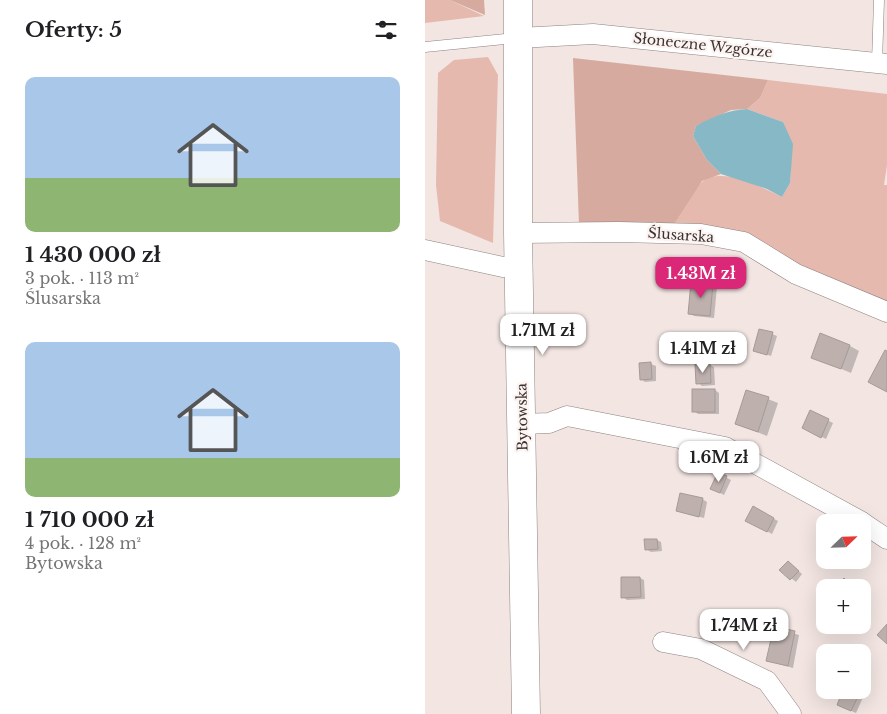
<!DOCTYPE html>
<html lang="pl">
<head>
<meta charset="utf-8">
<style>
	body { margin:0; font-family:"Libre Baskerville",serif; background:#f2f2f2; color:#202124; height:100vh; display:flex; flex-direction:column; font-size:19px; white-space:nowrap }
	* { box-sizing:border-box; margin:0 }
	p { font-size:16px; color:#757577 }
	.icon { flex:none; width:28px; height:28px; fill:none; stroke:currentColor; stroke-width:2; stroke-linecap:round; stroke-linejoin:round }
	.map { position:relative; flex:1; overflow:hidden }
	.drawer { display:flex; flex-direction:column; background:#fff; width:425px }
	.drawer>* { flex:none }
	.needle { width:32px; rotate:67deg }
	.tools { position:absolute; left:391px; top:514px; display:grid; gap:10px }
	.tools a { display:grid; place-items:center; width:55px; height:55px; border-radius:10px; background:#fff; box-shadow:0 5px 20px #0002; font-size:25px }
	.price { position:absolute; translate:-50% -42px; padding:0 11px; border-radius:10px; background:#fff; color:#222; font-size:16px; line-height:32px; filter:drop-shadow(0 1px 2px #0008) }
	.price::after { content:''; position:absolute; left:50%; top:30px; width:15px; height:11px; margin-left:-8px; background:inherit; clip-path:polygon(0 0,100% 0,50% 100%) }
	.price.selected { background:#db2777; color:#fff }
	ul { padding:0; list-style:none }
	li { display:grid; align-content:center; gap:10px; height:265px; padding:0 25px }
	li span { display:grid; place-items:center; height:155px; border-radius:10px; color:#555 }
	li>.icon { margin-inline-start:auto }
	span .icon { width:90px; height:90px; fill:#fffc; stroke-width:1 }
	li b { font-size:21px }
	h2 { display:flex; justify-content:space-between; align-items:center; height:60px; padding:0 25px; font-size:21px }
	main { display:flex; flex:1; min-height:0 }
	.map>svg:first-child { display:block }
</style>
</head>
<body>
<main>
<section class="drawer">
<h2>Oferty: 5<svg class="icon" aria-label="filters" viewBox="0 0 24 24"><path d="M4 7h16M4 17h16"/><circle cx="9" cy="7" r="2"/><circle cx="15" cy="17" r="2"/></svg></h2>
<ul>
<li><span style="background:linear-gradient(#a9c7e8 65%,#8fb573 0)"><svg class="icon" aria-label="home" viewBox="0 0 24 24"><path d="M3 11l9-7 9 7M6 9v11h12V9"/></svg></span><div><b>1 430 000 zł</b><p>3 pok. · 113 m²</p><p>Ślusarska</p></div></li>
<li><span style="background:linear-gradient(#a9c7e8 75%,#8fb573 0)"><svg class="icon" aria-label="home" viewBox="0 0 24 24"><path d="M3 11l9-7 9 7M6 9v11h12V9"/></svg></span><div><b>1 710 000 zł</b><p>4 pok. · 128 m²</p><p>Bytowska</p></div></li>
</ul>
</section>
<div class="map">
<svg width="462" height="714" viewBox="0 0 462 714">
	<rect width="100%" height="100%" fill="#f2e5e2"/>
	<g fill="#e6b9ae">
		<polygon points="0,0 25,0 59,16 0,23"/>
		<polygon points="63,57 73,75 68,243 15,221 11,185 13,73 29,60"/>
		<path d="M 343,80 L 462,94 L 462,165 L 459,185 L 462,185 L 462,307 L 368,265 L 247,227 C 254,216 269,189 277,182 C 297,165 337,188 357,197 L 365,183 L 366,166 L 358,122 L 322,109 L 335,98 Z"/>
	</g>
	<g fill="#d6aa9e">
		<polygon points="25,0 59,0 60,15"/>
		<polygon points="148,58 343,80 335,98 322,109 306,110 271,126 268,136 282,160 296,174 277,181 247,227 154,225"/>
	</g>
	<path fill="#87b8c6" d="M 322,109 L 358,122 L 368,144 L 365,183 L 357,197 L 342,189 L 296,174 L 282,160 L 268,136 L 271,126 C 287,117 303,110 322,109 Z"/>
	<g fill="#0003">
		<polygon points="287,285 292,287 289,318 269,316 264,313"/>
		<polygon points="347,334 352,336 346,356 330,350"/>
		<polygon points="425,346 434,351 426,373 388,357"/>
		<polygon points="215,364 226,364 231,366 231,381 220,382 216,379"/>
		<polygon points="285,365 289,367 290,385 277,386 273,383"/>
		<polygon points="290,390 294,393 294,414 273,414 269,411"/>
		<polygon points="322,391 353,403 342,436 311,424"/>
		<polygon points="386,412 408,423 401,439 383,430"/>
		<polygon points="293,473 306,480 299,495 291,491"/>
		<polygon points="277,499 282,502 279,518 253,511"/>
		<polygon points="328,508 353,521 347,534 322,520"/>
		<polygon points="232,540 236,542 237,551 226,552 221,549"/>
		<polygon points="367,565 377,574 371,582 356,570"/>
		<polygon points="215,578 219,580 220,599 202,600 198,597"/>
		<polygon points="350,628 374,635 368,668 343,661"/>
		<polygon points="419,690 436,690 440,693 431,713 418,707"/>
	</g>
	<g fill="#bdb0ad" stroke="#a69a97">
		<polygon points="266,282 288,284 285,316 263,314"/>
		<polygon points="334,329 348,332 342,355 328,351"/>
		<polygon points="395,333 425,345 416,369 386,358"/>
		<polygon points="460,350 462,351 462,392 443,382"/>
		<polygon points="226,362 227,379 215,380 214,363"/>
		<polygon points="285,363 286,383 271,384 270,364"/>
		<rect x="267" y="389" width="23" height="23"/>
		<polygon points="321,390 344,397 333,432 310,424"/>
		<polygon points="385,410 404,419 396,438 377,428"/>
		<polygon points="293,472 302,476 295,493 285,489"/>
		<polygon points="255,493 278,498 274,517 251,511"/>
		<polygon points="328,506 349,518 342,532 320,521"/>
		<polygon points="219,539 232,539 233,549 220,550"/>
		<polygon points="363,561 374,571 365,580 354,570"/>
		<polygon points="196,577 215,577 216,597 196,598"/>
		<polygon points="419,578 428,588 410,588"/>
		<polygon points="462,624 462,644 452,635"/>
		<polygon points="349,626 370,631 363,666 341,661"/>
		<polygon points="418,690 436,690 426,711 412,705"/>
	</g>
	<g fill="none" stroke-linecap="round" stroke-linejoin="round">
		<defs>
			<g id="service">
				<polyline points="0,47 91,38"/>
				<polyline points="452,63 454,0"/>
			</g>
			<g id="minor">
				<polyline points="94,38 168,34 462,64"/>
				<polyline points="93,233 194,232 276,234 319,242 371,274 462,312"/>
				<polyline points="0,250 78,267 95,266"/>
				<polyline points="97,424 124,423 142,416 300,447 437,522"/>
				<polyline points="438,523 462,539"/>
				<polyline points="238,642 276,649 342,681 366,714"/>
			</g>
			<polyline id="secondary" points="93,0 93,233 101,714"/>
		</defs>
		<use href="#service" stroke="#8e8380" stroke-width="11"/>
		<use href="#minor" stroke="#8e8380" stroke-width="21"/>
		<use href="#secondary" stroke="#8e8380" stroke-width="29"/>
		<use href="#service" stroke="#fff" stroke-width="10"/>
		<use href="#minor" stroke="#fff" stroke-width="20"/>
		<use href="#secondary" stroke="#fff" stroke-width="28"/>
	</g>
	<g text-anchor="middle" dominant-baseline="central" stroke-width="4.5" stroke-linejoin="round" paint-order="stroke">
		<g font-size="14" fill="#393433" stroke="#fdf3f0">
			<text transform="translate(278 45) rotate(6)">Słoneczne Wzgórze</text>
			<text transform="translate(256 235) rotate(4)">Ślusarska</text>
			<text transform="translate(97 417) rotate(-91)">Bytowska</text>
		</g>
	</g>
</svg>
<div class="tools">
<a><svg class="needle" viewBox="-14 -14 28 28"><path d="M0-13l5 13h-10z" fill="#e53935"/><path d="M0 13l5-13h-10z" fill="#757577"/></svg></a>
<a>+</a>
<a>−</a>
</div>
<b class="price selected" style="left:276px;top:299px">1.43M zł</b>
<b class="price" style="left:118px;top:356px">1.71M zł</b>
<b class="price" style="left:278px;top:374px">1.41M zł</b>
<b class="price" style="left:294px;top:483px">1.6M zł</b>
<b class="price" style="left:319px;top:651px">1.74M zł</b>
</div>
</main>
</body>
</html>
